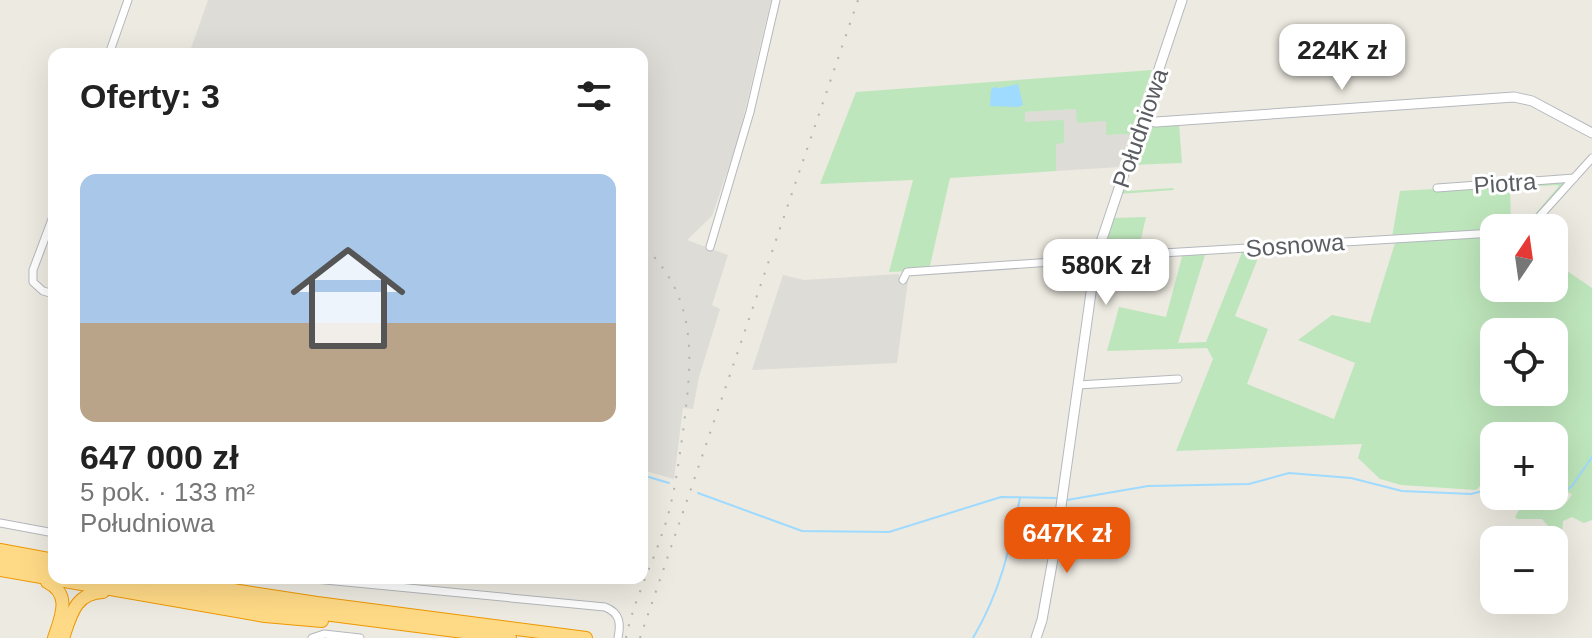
<!DOCTYPE html>
<html lang="pl">
<head>
<meta charset="utf-8">
<style>
	body { margin:0; font-family:Arial,sans-serif; background:#f2f2f2; color:#222; height:100vh; display:flex; flex-direction:column; font-size:30px; white-space:nowrap }
	* { box-sizing:border-box; margin:0 }
	p { font-size:26px; color:#767676 }
	.icon { flex:none; width:44px; height:44px; fill:none; stroke:currentColor; stroke-width:2; stroke-linecap:round; stroke-linejoin:round }
	.map { position:relative; flex:1; overflow:hidden }
	.panel { position:absolute; left:48px; top:48px; width:600px; height:536px; display:flex; flex-direction:column; background:#fff; border-radius:16px; box-shadow:0 8px 32px #0002 }
	.panel>* { flex:none }
	.needle { width:52px; rotate:13deg }
	.tools { position:absolute; left:1480px; top:214px; display:grid; gap:16px }
	.tools a { display:grid; place-items:center; width:88px; height:88px; border-radius:16px; background:#fff; box-shadow:0 8px 32px #0002; font-size:40px }
	.price { position:absolute; translate:-50% -68px; padding:0 18px; border-radius:16px; background:#fff; color:#222; font-size:26px; line-height:52px; filter:drop-shadow(0 2px 4px #0008) }
	.price::after { content:''; position:absolute; left:50%; top:48px; width:24px; height:18px; margin-left:-12px; background:inherit; clip-path:polygon(0 0,100% 0,50% 100%) }
	.price.selected { background:#ea580c; color:#fff }
	ul { padding:0; list-style:none }
	li { display:grid; align-content:center; gap:16px; height:424px; padding:0 32px }
	li span { display:grid; place-items:center; height:248px; border-radius:16px; color:#555 }
	li>.icon { margin-inline-start:auto }
	span .icon { width:144px; height:144px; fill:#fffc; stroke-width:1 }
	li b { font-size:34px }
	h2 { display:flex; justify-content:space-between; align-items:center; height:96px; padding:0 32px; font-size:34px }
	.map>svg:first-child { display:block }
</style>
</head>
<body>
<div class="map">
<svg width="1592" height="638" viewBox="0 0 1592 638">
	<rect width="100%" height="100%" fill="#edeae1"/>
	<g fill="#dedcd6">
		<polygon points="208,0 771,0 738,140 712,216 687,240 728,255 712,305 720,309 699,377 693,409 683,408 674,479 642,470 642,54 189,54"/>
		<polygon points="1076,109 1106,121 1107,135 1130,134 1119,167 1056,171 1056,144 1024,122 1024,112"/>
		<polygon points="899,274 899,280 908,281 897,363 752,370 783,275 804,280"/>
	</g>
	<g fill="#bee6bc" fill-rule="evenodd">
		<polygon points="1152,70 1130,134 1106,135 1106,121 1077,123 1076,109 1025,112 1025,122 1064,120 1064,143 1056,144 1056,171 950,178 929,270 889,272 913,180 820,184 856,92"/>
		<polygon points="1179,124 1182,163 1131,165 1124,187 1127,191 1173,188 1174,190 1119,194 1143,130 1151,125"/>
		<path d="M 1569,181 L 1528,227 L 1392,237 L 1400,191 ZM 1557,185 L 1559,186 L 1530,220 L 1525,224 L 1511,225 L 1510,188 Z"/>
		<polygon points="1118,197 1121,198 1114,218 1146,217 1138,252 1105,254 1102,252"/>
		<path d="M 1494,235 L 1494,288 L 1554,288 L 1554,262 L 1592,288 L 1592,520 L 1584,523 L 1572,517 L 1563,521 L 1562,533 L 1549,536 L 1548,526 L 1542,519 L 1517,519 L 1515,517 L 1519,510 L 1567,502 L 1572,494 L 1569,493 L 1565,485 L 1554,482 L 1554,436 L 1494,436 L 1494,481 L 1486,480 L 1476,490 L 1401,485 L 1380,479 L 1358,458 L 1362,444 L 1176,451 L 1213,359 L 1207,348 L 1107,351 L 1119,307 L 1166,317 L 1183,253 L 1202,252 L 1205,255 L 1178,343 L 1206,342 L 1243,250 L 1262,248 L 1235,316 L 1268,329 L 1247,384 L 1334,419 L 1355,363 L 1298,340 L 1332,315 L 1370,323 L 1396,240 ZM 1494,332 L 1554,332 L 1554,392 L 1494,392 Z"/>
	</g>
	<polygon fill="#9fdaff" points="1018,84 1023,105 1018,107 990,106 991,90 994,87 1000,88"/>
	<g fill="none" stroke-linecap="round" stroke-linejoin="round">
		<g stroke="#9fdaff" stroke-width="2">
			<polyline points="642,475 669,483"/>
			<polyline points="1554,488 1568,489 1572,486 1592,457"/>
			<polyline points="698,493 802,531 889,532 1001,497 1057,498"/>
			<polyline points="1067,500 1148,486 1249,484 1289,473 1351,478 1402,491 1471,494 1494,488"/>
			<path d="M 973,638 C 1001,590 1009,551 1020,498"/>
		</g>
		<defs>
			<g id="street">
				<polyline points="109,54 128,0"/>
				<polyline points="1437,188 1574,178"/>
				<polyline points="54,214 33,270 33,282 43,291 54,294"/>
				<polyline points="1529,228 1592,158"/>
				<polyline points="710,247 750,112 776,0"/>
				<path d="M 1096,257 C 1229,250 1361,240 1494,233"/>
				<polyline points="903,280 907,272 1096,259"/>
				<polyline points="1078,385 1178,379"/>
				<polyline points="0,523 54,533"/>
				<path d="M 304,578 L 605,607 C 620,613 621,623 618,638"/>
				<polyline points="312,638 324,634 360,638"/>
			</g>
			<g id="secondary">
				<polyline points="1143,120 1156,122 1514,97 1532,101 1592,133"/>
				<polyline points="1036,638 1042,620 1056,542 1096,257 1182,0"/>
			</g>
			<g id="highway">
				<polyline points="0,550 54,560"/>
				<polyline points="0,560 54,569"/>
				<polyline points="0,570 265,616 322,621"/>
				<polyline points="101,578 316,613 510,638"/>
				<polyline points="156,578 317,603 586,638"/>
				<path d="M 47,582 C 72,594 61,617 54,638"/>
				<path d="M 63,638 C 71,615 75,593 103,592"/>
			</g>
		</defs>
		<use href="#street" stroke="#b4b8bc" stroke-width="9"/>
		<use href="#secondary" stroke="#b5b9be" stroke-width="11"/>
		<use href="#highway" stroke="#ee9800" stroke-width="14"/>
		<use href="#street" stroke="#fff" stroke-width="7"/>
		<use href="#secondary" stroke="#fff" stroke-width="9"/>
		<use href="#highway" stroke="#ffda86" stroke-width="12"/>
		<g stroke="#b3b4b4" stroke-width="2" stroke-dasharray="2 10" stroke-linecap="butt">
			<path d="M 626,638 C 633,602 651,568 662,534 C 674,501 678,466 683,432 C 692,359 700,300 642,244"/>
			<polyline points="640,638 858,0"/>
		</g>
	</g>
	<g text-anchor="middle" dominant-baseline="central" stroke-width="6" stroke-linejoin="round" paint-order="stroke">
		<g font-size="24" fill="#5a5e63" stroke="#fff">
			<text transform="translate(1140 128) rotate(-71)">Południowa</text>
			<text transform="translate(1505 183) rotate(-4)">Piotra</text>
			<text transform="translate(1295 245) rotate(-4)">Sosnowa</text>
		</g>
	</g>
</svg>
<div class="tools">
<a><svg class="needle" viewBox="-14 -14 28 28"><path d="M0-13l5 13h-10z" fill="#e53935"/><path d="M0 13l5-13h-10z" fill="#767676"/></svg></a>
<a><svg class="icon" aria-label="locate" viewBox="0 0 24 24"><circle cx="12" cy="12" r="6"/><path d="M12 2v4M12 18v4M2 12h4M18 12h4"/></svg></a>
<a>+</a>
<a>−</a>
</div>
<b class="price" style="left:1342px;top:92px">224K zł</b>
<b class="price" style="left:1106px;top:307px">580K zł</b>
<b class="price selected" style="left:1067px;top:575px">647K zł</b>
<section class="panel">
<h2>Oferty: 3<svg class="icon" aria-label="filters" viewBox="0 0 24 24"><path d="M4 7h16M4 17h16"/><circle cx="9" cy="7" r="2"/><circle cx="15" cy="17" r="2"/></svg></h2>
<ul>
<li><span style="background:linear-gradient(#a9c7e8 60%,#b9a48a 0)"><svg class="icon" aria-label="home" viewBox="0 0 24 24"><path d="M3 11l9-7 9 7M6 9v11h12V9"/></svg></span><div><b>647 000 zł</b><p>5 pok. · 133 m²</p><p>Południowa</p></div></li>
</ul>
</section>
</div>
</body>
</html>
